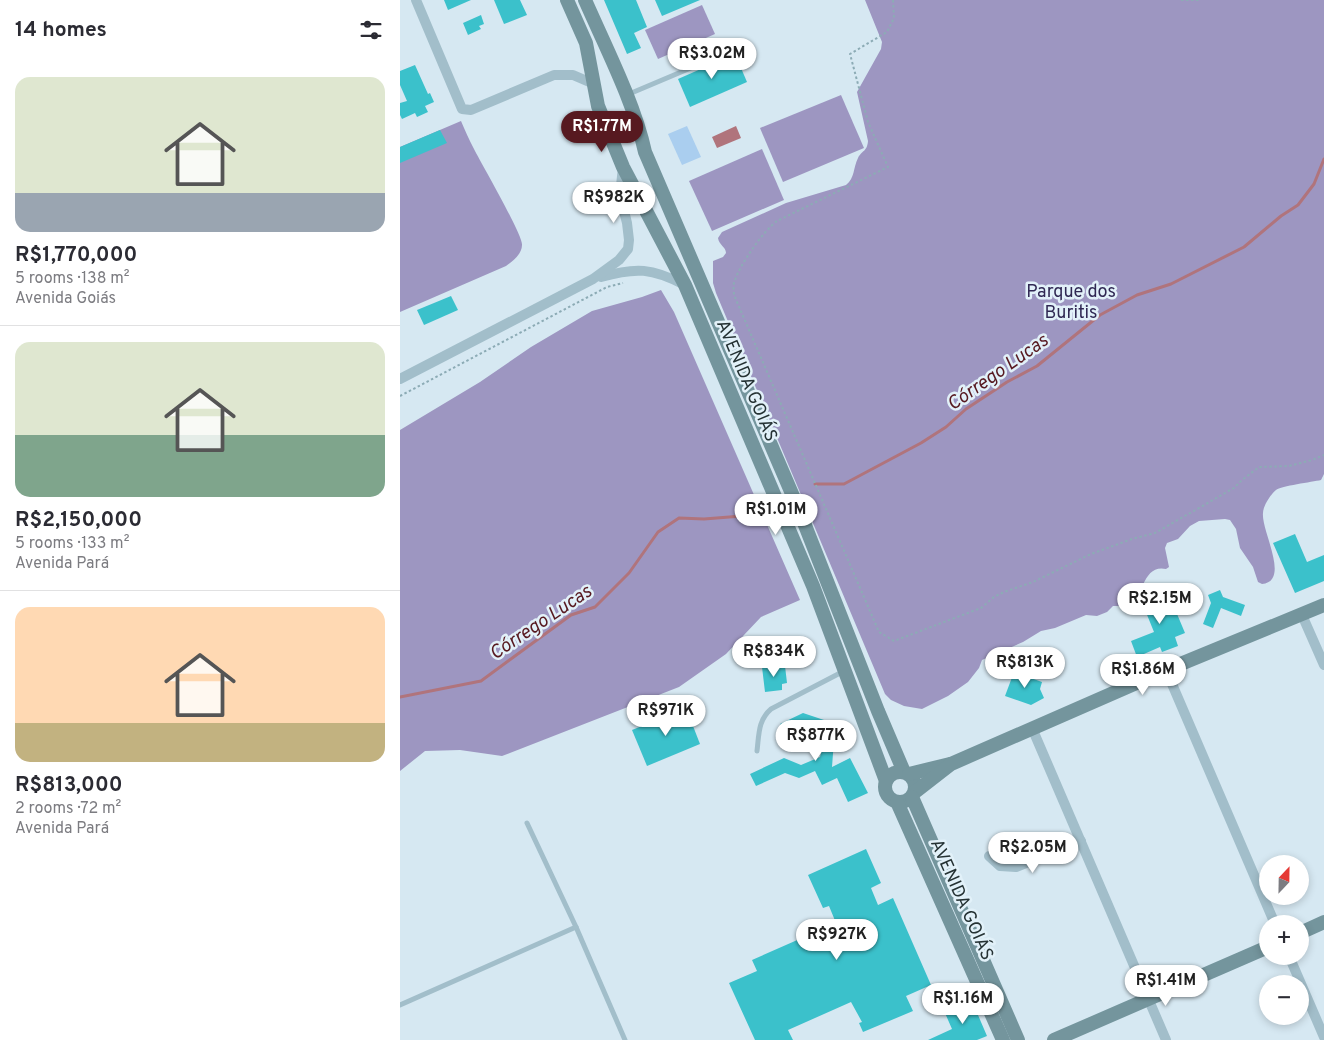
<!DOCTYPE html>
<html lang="en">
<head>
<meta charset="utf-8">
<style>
	body { margin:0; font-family:Overpass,sans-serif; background:#f7f7f7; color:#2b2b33; height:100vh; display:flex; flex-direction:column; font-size:19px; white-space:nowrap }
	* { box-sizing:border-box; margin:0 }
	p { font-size:16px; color:#7c7c81 }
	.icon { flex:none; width:28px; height:28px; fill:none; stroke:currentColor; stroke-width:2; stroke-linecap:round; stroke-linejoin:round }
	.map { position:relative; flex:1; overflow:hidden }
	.panel { display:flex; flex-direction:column; background:#fff; width:400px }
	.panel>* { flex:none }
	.needle { width:32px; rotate:22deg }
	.buttons { position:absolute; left:859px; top:855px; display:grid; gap:10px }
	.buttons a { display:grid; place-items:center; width:50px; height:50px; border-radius:50%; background:#fff; box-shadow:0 2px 8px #0003; font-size:25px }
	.price { position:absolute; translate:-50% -42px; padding:0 11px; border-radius:18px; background:#fff; color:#222; font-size:16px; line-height:32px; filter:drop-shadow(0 1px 2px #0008) }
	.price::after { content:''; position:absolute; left:50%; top:30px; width:15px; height:11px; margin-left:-8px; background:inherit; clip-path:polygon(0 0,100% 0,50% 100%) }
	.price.on { background:#571920; color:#fff }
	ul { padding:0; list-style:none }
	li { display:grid; align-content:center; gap:10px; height:265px; padding:0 15px }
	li+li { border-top:1px solid #e1e1e2 }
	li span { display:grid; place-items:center; height:155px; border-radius:15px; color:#555 }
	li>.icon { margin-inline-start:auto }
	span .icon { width:90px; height:90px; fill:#fffc; stroke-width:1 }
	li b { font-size:21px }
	h2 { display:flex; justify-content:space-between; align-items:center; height:60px; padding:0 15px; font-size:21px }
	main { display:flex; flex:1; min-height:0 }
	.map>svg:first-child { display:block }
</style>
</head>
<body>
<main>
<section class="panel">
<h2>14 homes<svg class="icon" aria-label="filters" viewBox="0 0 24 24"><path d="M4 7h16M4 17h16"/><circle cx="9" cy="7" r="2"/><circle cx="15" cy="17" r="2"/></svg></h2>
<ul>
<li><span style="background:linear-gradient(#dfe7d0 75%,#9aa5b1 0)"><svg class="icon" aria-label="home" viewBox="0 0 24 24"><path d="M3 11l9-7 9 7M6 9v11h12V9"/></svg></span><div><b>R$1,770,000</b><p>5 rooms · 138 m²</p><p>Avenida Goiás</p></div></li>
<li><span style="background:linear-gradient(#dfe7d0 60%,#7fa58c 0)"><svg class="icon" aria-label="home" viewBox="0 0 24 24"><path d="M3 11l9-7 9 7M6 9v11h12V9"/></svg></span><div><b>R$2,150,000</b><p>5 rooms · 133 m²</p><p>Avenida Pará</p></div></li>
<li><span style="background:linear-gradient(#ffd9b3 75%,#c2b280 0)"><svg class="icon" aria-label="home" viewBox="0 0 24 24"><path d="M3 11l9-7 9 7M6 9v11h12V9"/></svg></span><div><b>R$813,000</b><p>2 rooms · 72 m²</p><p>Avenida Pará</p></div></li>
</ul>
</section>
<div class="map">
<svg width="924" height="1040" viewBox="0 0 924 1040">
	<rect width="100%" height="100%" fill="#d6e8f2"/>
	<g fill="#9d96c1">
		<path d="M 465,0 L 924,0 L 924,474 L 921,480 C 912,482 881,486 876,490 C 871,494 863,506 863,513 C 861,531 891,581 862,584 L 858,582 L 853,567 L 840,548 L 836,529 L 830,520 L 825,519 L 799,521 L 790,526 L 778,539 L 767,543 L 765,548 L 769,567 L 766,569 C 743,564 743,596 730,608 L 723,606 L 713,606 L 707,612 L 697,616 L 686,615 L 655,628 L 641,631 L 623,642 L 582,660 L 579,668 L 568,682 L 548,696 L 522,709 L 504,706 L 491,700 L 485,694 L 316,293 L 313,283 L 313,261 L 323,257 L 326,253 C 326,247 319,245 318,238 L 322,232 L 386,203 L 446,185 C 455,178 453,168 458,158 C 462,150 467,152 468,141 L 457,92 L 481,49 L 482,42 Z"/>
		<polygon points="302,5 315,34 258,59 245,30"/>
		<polygon points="441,95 464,148 383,182 360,128"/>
		<path d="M 61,121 C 65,130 69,140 74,149 C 81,163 123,235 122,245 C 122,254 113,261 106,266 L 0,312 L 0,147 Z"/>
		<polygon points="362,149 384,200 312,231 289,181"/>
		<polygon points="261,290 274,312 400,600 361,617 326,654 279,687 102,756 60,750 25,751 0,771 0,430 80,382 131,347 192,311 242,297"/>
	</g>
	<polygon fill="#aaceef" points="287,126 301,157 282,165 268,134"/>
	<polygon fill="#b0747c" points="336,126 341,138 317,148 312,137"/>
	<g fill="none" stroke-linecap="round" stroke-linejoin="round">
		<g stroke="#b0747c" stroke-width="3">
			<polyline points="415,484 444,484 521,443 546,427 566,409 607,382 637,366 700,315 737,295 771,284 844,247 881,216 898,205 914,184 924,159"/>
			<polyline points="0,697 81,681 171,615 195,607 229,573 258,532 279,518 304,519 342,516 355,510"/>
		</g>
	</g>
	<g fill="#3bc1cb">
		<polygon points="44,0 71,0 48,10"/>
		<polygon points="94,0 120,0 127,15 104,24"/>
		<polygon points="204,0 236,0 247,27 234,33 241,48 227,54"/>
		<polygon points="255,0 300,0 262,16"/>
		<polygon points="81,15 84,24 79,26 81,29 68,35 63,23"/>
		<polygon points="335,54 347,82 290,107 278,79"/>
		<polygon points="15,65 28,94 30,93 34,102 25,106 28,112 17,117 15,113 2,119 0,115 0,103 7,101 0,85 0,71"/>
		<polygon points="40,130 47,143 0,163 0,147"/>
		<polygon points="51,296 58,310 24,325 17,310"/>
		<polygon points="895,534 907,562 924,555 924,581 895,593 873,543"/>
		<polygon points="767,590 785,633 775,637 778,646 762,652 760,647 737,657 731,641 754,632 741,600"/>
		<polygon points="820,590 823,597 845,605 841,616 821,608 813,628 803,624 811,603 808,595"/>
		<polygon points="385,666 387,683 382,684 382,690 365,692 362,667"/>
		<polygon points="614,672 642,682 640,689 644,698 631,705 605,696"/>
		<polygon points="286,708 300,744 247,766 232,730"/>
		<polygon points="403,713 427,721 434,740 432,767 450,758 468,793 448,802 437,778 422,785 415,771 399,778 385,773 356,786 350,774 384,758 401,765 420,757 423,745 417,729 404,724 385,733 380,724"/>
		<polygon points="466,849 481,883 471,888 478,905 493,898 531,985 506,996 513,1011 463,1032 459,1023 462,1022 451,1002 388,1030 393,1040 355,1040 329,983 357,971 352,960 436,923 429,906 423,908 408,875"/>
		<polygon points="572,1001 587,1036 577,1040 528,1040 552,1029 545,1013"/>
	</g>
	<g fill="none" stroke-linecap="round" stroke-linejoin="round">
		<g stroke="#8cabb5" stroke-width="2" stroke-dasharray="2.5 2.5" stroke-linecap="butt">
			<path d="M 493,0 L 494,18 L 487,32 L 450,54 L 468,122 L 488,167 L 377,221 C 364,230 338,267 334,283 C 333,287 334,291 334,295 L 479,632 L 494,641 L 581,608 L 594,597 L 604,592 L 633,582 L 691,554 L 732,539 L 755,533 L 834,488 L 842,480 L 859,467 L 889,466 L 912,460 L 924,455"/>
			<polyline points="781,0 800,0"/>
			<polyline points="0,396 207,287 223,283"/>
		</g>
		<g stroke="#a2beca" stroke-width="5">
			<polyline points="229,94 319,56"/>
			<path d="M 357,751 C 359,735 358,720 371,709 L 444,671"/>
			<polyline points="127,823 176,927 225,1040"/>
			<polyline points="0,1005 176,927"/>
		</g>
		<g stroke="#a2beca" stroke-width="10">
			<polyline points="16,0 62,109 71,110 154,75 173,75 194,84"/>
			<path d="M 201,277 C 236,267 252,268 285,285"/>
			<polyline points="0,379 193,279 219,260 228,249 229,240 227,223 220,195 223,167"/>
			<polyline points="902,615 924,665"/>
			<polyline points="766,670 875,924"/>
			<polyline points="632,728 766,1040"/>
			<polyline points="589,856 600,866 616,867 681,841"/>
			<polyline points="889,956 924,1037"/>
		</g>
		<g stroke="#74959d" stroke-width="14">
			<polyline points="167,0 186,43 198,106 223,167 285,285 413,586 486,781"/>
			<path d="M 185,0 C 206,48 234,102 245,152 L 399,510 L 478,711 L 504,772"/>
			<circle cx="500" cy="787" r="15"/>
			<polyline points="509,774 550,764"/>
			<polyline points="515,792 551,764 766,670 924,605"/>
			<polyline points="512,797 618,1040"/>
			<polyline points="497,802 603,1040"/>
			<polyline points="900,933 924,922"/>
			<polyline points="654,1040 868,947"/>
		</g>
	</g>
	<g text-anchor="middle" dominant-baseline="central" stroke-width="5" stroke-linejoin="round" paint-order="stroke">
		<g font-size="18" fill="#302853" stroke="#e2f1f9">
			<text x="671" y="292">Parque dos<tspan x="671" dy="21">Buritis</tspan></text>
		</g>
		<g font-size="18" fill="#253234" stroke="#e2f1f9">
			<text transform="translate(346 381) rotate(67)">AVENIDA GOIÁS</text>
			<text transform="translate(561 900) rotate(66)">AVENIDA GOIÁS</text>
		</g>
		<g font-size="19" font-style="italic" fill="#571920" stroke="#e2f1f9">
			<text transform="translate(598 373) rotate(-35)">Córrego Lucas</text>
			<text transform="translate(141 623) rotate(-34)">Córrego Lucas</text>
		</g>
	</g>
</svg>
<div class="buttons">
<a><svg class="needle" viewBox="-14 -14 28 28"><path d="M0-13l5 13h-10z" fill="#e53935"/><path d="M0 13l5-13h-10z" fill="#7c7c81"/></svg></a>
<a>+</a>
<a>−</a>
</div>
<b class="price" style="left:312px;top:80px">R$3.02M</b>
<b class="price on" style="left:202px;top:153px">R$1.77M</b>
<b class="price" style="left:214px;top:224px">R$982K</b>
<b class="price" style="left:376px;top:536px">R$1.01M</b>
<b class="price" style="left:760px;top:625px">R$2.15M</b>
<b class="price" style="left:374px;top:678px">R$834K</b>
<b class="price" style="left:625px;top:689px">R$813K</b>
<b class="price" style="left:743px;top:696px">R$1.86M</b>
<b class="price" style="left:266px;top:737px">R$971K</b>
<b class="price" style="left:416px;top:762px">R$877K</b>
<b class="price" style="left:633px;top:874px">R$2.05M</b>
<b class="price" style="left:437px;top:961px">R$927K</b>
<b class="price" style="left:766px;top:1007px">R$1.41M</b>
<b class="price" style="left:563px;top:1025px">R$1.16M</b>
</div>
</main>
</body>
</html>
